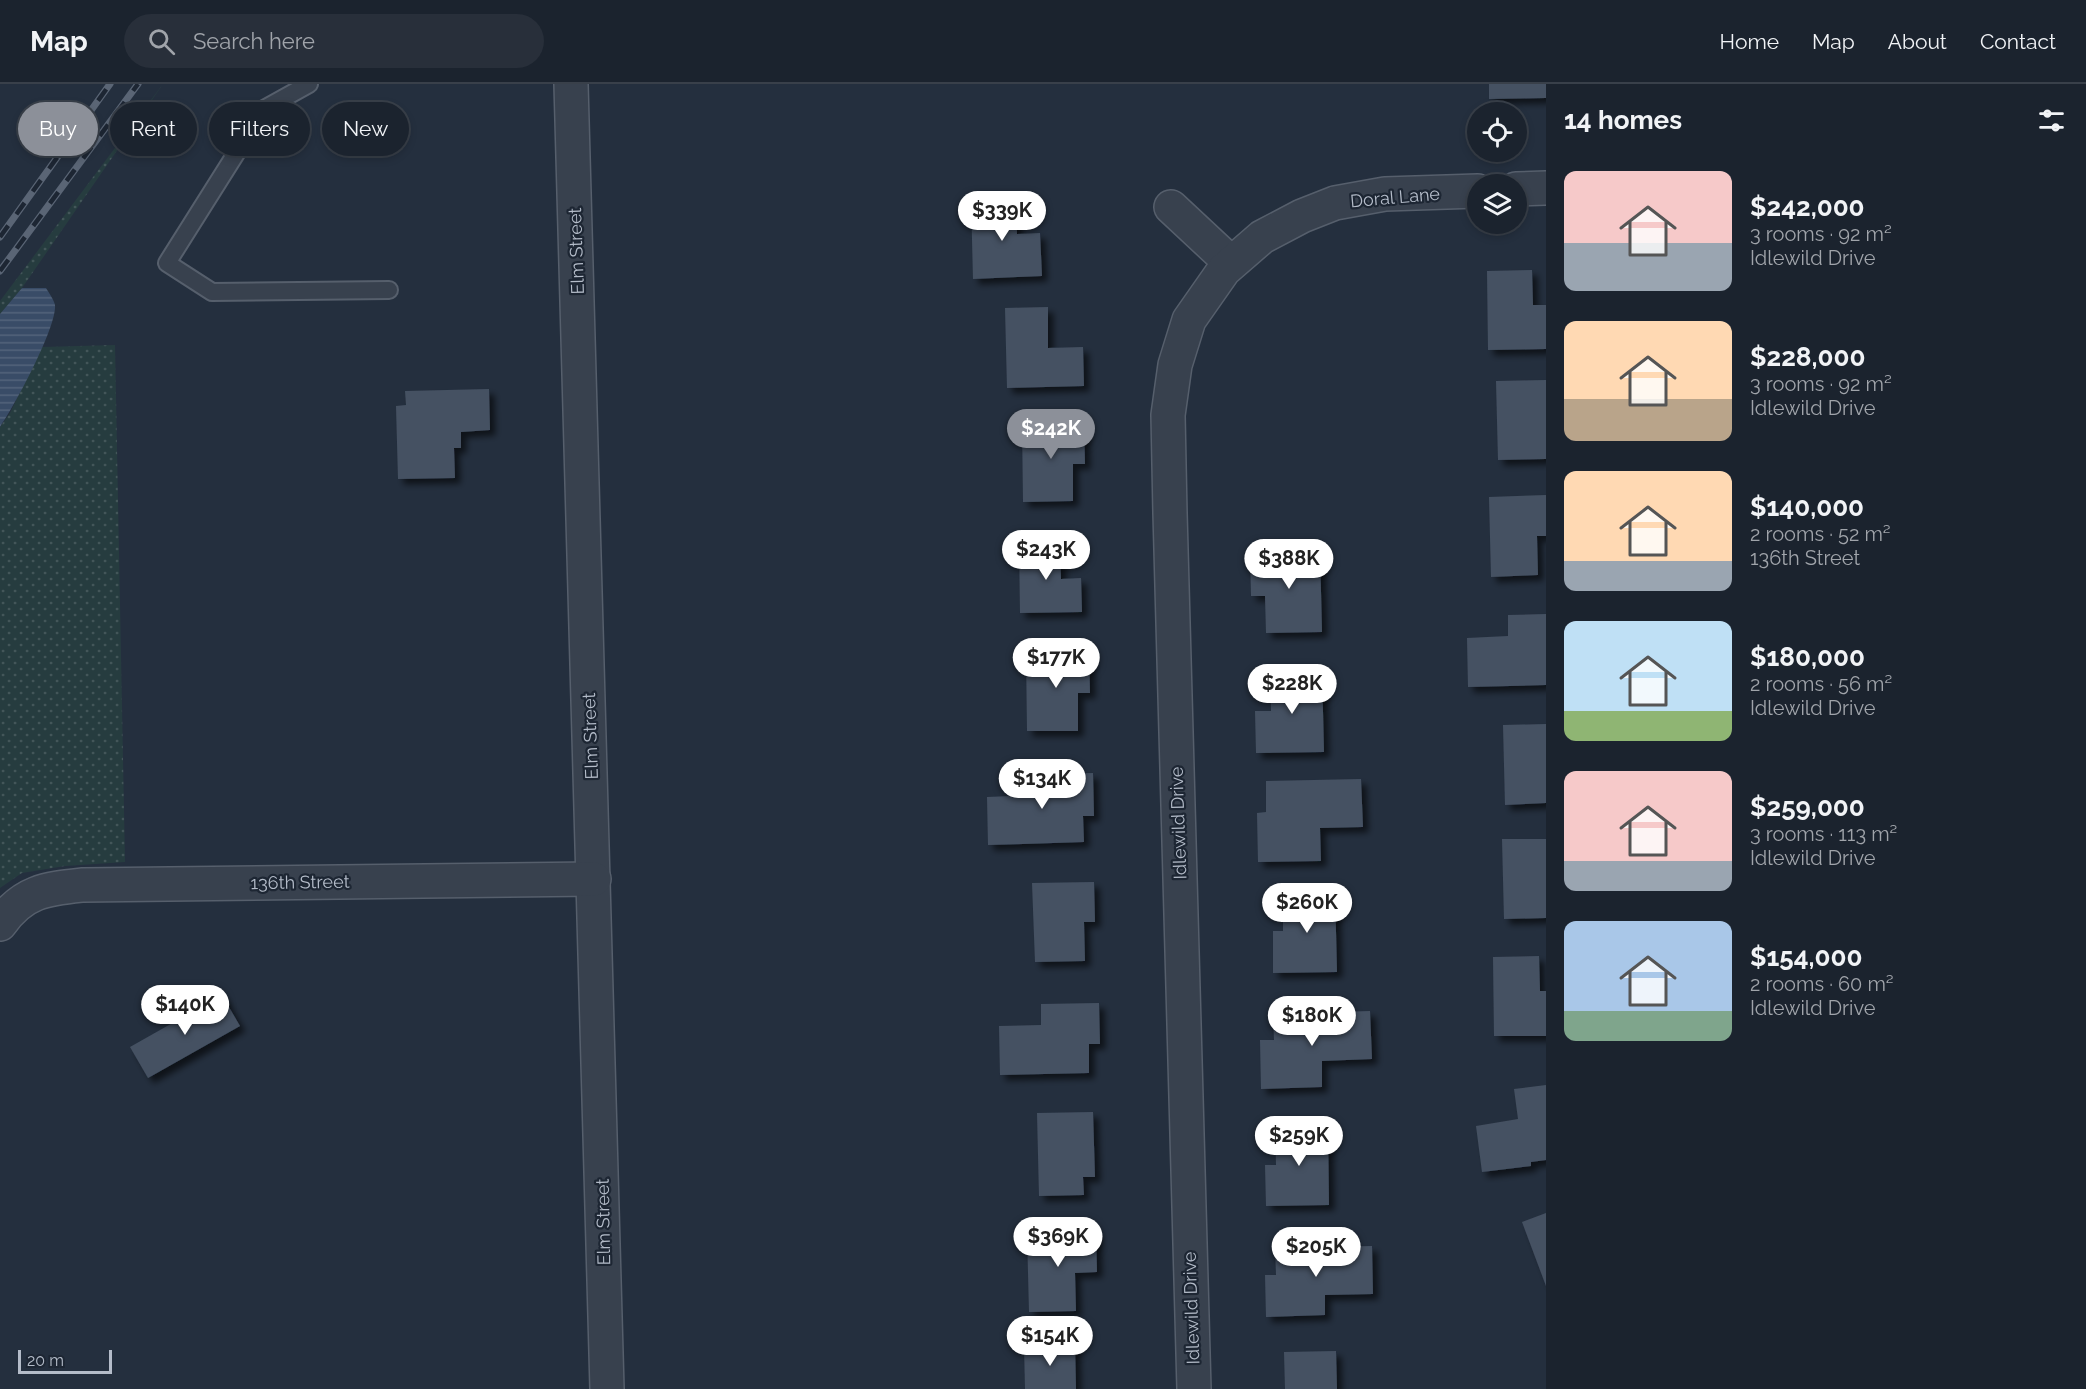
<!DOCTYPE html>
<html lang="en">
<head>
<meta charset="utf-8">
<style>
	body { margin:0; font-family:Raleway,sans-serif; background:#282f3a; color:#f1f3f6; height:100vh; display:flex; flex-direction:column; font-size:22px; white-space:nowrap }
	* { box-sizing:border-box; margin:0 }
	p { font-size:20px; color:#a0a4aa }
	.icon { flex:none; width:33px; height:33px; fill:none; stroke:currentColor; stroke-width:2; stroke-linecap:round; stroke-linejoin:round }
	.map { position:relative; flex:1; overflow:hidden }
	.side { display:flex; flex-direction:column; background:#1b232e; width:540px }
	.side>* { flex:none }
	.banner { position:absolute; left:18px; top:18px; width:570px; height:54px; display:flex; gap:12px }
	.controls { position:absolute; left:1467px; top:18px; display:grid; gap:12px }
	.controls a { display:grid; place-items:center; width:60px; height:60px; border-radius:50%; background:#1b232e; box-shadow:0 3px 9px #0003,0 0 0 2px #39404a; font-size:30px }
	.scale { position:absolute; left:18px; bottom:15px; width:94px; box-sizing:border-box; padding-left:6px; border:3px solid #b4bcc9; border-top:0; font-size:16px; line-height:21px; white-space:nowrap; color:#b4bcc9; -webkit-text-stroke:4px #1d2633; paint-order:stroke }
	.price { position:absolute; translate:-50% -51px; padding:0 14px; border-radius:21px; background:#fff; color:#222; font-size:20px; line-height:39px; filter:drop-shadow(0 2px 3px #0008) }
	.price::after { content:''; position:absolute; left:50%; top:36px; width:18px; height:14px; margin-left:-9px; background:inherit; clip-path:polygon(0 0,100% 0,50% 100%) }
	.price.selected { background:#8c9099; color:#fff }
	ul { padding:0; list-style:none }
	li { display:flex; align-items:center; gap:18px; height:150px; padding:0 18px }
	li span { display:grid; place-items:center; flex:none; width:168px; height:120px; border-radius:12px; color:#555 }
	li>.icon { margin-inline-start:auto }
	span .icon { width:72px; height:72px; fill:#fffc; stroke-width:1 }
	li b { font-size:26px }
	h2 { display:flex; justify-content:space-between; align-items:center; height:72px; padding:0 18px; font-size:26px }
	.chip { padding:0 21px; border-radius:27px; background:#1b232e; box-shadow:0 3px 9px #0003,0 0 0 2px #39404a; font-size:21px; line-height:54px }
	.chip.selected { background:#8c9099; color:#fff }
	header { display:flex; align-items:center; gap:36px; box-sizing:border-box; height:84px; padding:0 30px; background:#1b232e; border-bottom:2px solid #39404a }
	header strong { font-size:28px }
	nav { display:flex; gap:33px; margin-inline-start:auto; font-size:21px }
	.search { width:420px; height:54px; background:#282f3a; display:flex; align-items:center; gap:15px; box-sizing:border-box; padding:0 21px; border-radius:33px; color:#a0a4aa; font-size:22px }
	main { display:flex; flex:1; min-height:0 }
	.map>svg:first-child { display:block }
</style>
</head>
<body>
<header>
<strong>Map</strong>
<div class="search"><svg class="icon" aria-label="search" viewBox="0 0 24 24"><circle cx="10" cy="10" r="6"/><path d="M15 15l6 6"/></svg>Search here</div>
<nav><a>Home</a><a>Map</a><a>About</a><a>Contact</a></nav>
</header>
<main>
<div class="map">
<svg width="1546" height="1305" viewBox="0 0 1546 1305">
	<defs>
		<pattern id="grass-dots" width="8" height="8" patternUnits="userSpaceOnUse" patternTransform="scale(1.5)"><rect width="8" height="8" fill="#263c3f"/><path d="M2 2h.1M6 6h.1" fill="none" stroke="#435659" stroke-width="1.8" stroke-linecap="round"/></pattern>
		<pattern id="water-rules" width="6" height="5" patternUnits="userSpaceOnUse" patternTransform="scale(1.5)"><rect width="6" height="5" fill="#394c67"/><path d="M0 2.5h6" fill="none" stroke="#53647b"/></pattern>
		<filter id="shadow"><feDropShadow dx="5.5" dy="5.5" stdDeviation="3" flood-color="#0009"/></filter>
	</defs>
	<rect width="100%" height="100%" fill="#242f3e"/>
	<g fill="url(#grass-dots)">
		<polygon points="163,0 22,204 0,230 0,217"/>
		<polygon points="115,261 125,778 65,782 22,789 0,804 0,343 10,329 42,263"/>
	</g>
	<path fill="url(#water-rules)" d="M 22,204 L 46,204 C 49,209 54,216 55,221 C 57,243 14,323 0,343 L 0,230 Z"/>
	<g fill="#455162" filter="url(#shadow)">
		<polygon points="1489,0 1546,0 1546,14 1489,15"/>
		<polygon points="1016,114 1017,150 1040,149 1042,192 973,195 971,115"/>
		<polygon points="1532,186 1533,221 1546,221 1546,265 1488,266 1487,187"/>
		<polygon points="1048,223 1048,264 1083,263 1084,302 1007,304 1005,224"/>
		<polygon points="1546,296 1546,375 1498,376 1496,297"/>
		<polygon points="489,305 490,346 461,348 461,364 454,364 455,394 398,395 396,322 406,321 405,307"/>
		<polygon points="1084,338 1085,380 1073,380 1073,417 1023,418 1022,339"/>
		<polygon points="1546,411 1546,452 1537,452 1538,491 1491,493 1489,413"/>
		<polygon points="1060,457 1061,495 1081,494 1082,528 1020,529 1019,458"/>
		<polygon points="1320,467 1322,548 1266,549 1265,512 1251,512 1250,468"/>
		<polygon points="1546,530 1546,601 1468,603 1467,554 1508,552 1508,531"/>
		<polygon points="1089,567 1090,609 1078,609 1078,647 1027,647 1026,568"/>
		<polygon points="1322,587 1324,668 1256,669 1255,627 1271,627 1270,588"/>
		<polygon points="1546,640 1546,719 1505,721 1503,641"/>
		<polygon points="1093,689 1094,732 1083,732 1084,758 988,761 987,713 1011,712 1010,691"/>
		<polygon points="1361,695 1363,743 1320,744 1321,777 1258,778 1257,729 1266,728 1266,697"/>
		<polygon points="1502,755 1546,755 1546,834 1504,835"/>
		<polygon points="1094,798 1095,838 1084,838 1085,877 1035,878 1032,799"/>
		<polygon points="1335,807 1337,888 1273,889 1273,847 1283,847 1283,808"/>
		<polygon points="1539,872 1540,907 1546,907 1546,952 1494,952 1493,873"/>
		<polygon points="222,911 240,942 148,994 130,963"/>
		<polygon points="1099,919 1100,960 1089,960 1089,989 1000,991 999,942 1041,941 1041,920"/>
		<polygon points="1370,927 1372,975 1322,977 1322,1003 1261,1005 1260,956 1274,956 1273,930"/>
		<polygon points="1546,1001 1546,1076 1531,1078 1531,1082 1482,1088 1476,1042 1518,1035 1514,1005"/>
		<polygon points="1093,1028 1095,1093 1083,1093 1084,1111 1039,1112 1037,1029"/>
		<polygon points="1328,1041 1329,1121 1266,1122 1265,1081 1276,1081 1275,1042"/>
		<polygon points="1546,1129 1546,1202 1522,1138"/>
		<polygon points="1096,1147 1097,1188 1075,1189 1076,1227 1029,1228 1027,1149"/>
		<polygon points="1372,1162 1373,1210 1325,1211 1325,1231 1266,1233 1265,1191 1276,1191 1275,1164"/>
		<polygon points="1075,1260 1076,1305 1025,1305 1024,1261"/>
		<polygon points="1336,1267 1337,1305 1285,1305 1284,1268"/>
	</g>
	<g fill="none" stroke-linecap="round" stroke-linejoin="round">
		<defs>
			<polyline id="lane" points="309,0 264,25 167,179 212,208 389,206"/>
			<g id="street">
				<polyline points="571,0 607,1305"/>
				<polyline points="1516,105 1546,104"/>
				<polyline points="1171,123 1231,179"/>
				<path d="M 0,840 C 23,807 46,805 83,801 L 594,795"/>
				<polyline points="1194,1305 1170,429 1168,331 1175,281 1189,236 1224,186 1262,153 1302,132 1335,119 1385,110 1478,107"/>
			</g>
		</defs>
		<use href="#lane" stroke="#565f6c" stroke-width="20"/>
		<use href="#street" stroke="#565f6c" stroke-width="36"/>
		<use href="#lane" stroke="#38414e" stroke-width="16"/>
		<use href="#street" stroke="#38414e" stroke-width="33"/>
		<defs>
			<g id="rail">
				<polyline points="0,153 110,0"/>
				<polyline points="0,187 138,0"/>
			</g>
		</defs>
		<use href="#rail" stroke="#5a6575" stroke-width="7"/>
		<use href="#rail" stroke="#1d2633" stroke-width="4.5" stroke-dasharray="14" stroke-linecap="butt"/>
	</g>
	<g text-anchor="middle" dominant-baseline="central" stroke-width="4.5" stroke-linejoin="round" paint-order="stroke">
		<g font-size="18" fill="#b4bcc9" stroke="#1d2633">
			<text transform="translate(1395 113) rotate(-5)">Doral Lane</text>
			<text transform="translate(576 167) rotate(-92)">Elm Street</text>
			<text transform="translate(590 652) rotate(-92)">Elm Street</text>
			<text transform="translate(1178 739) rotate(-92)">Idlewild Drive</text>
			<text transform="translate(300 798) rotate(-1)">136th Street</text>
			<text transform="translate(603 1138) rotate(-91)">Elm Street</text>
			<text transform="translate(1191 1224) rotate(-92)">Idlewild Drive</text>
		</g>
	</g>
</svg>
<div class="controls">
<a><svg class="icon" aria-label="locate" viewBox="0 0 24 24"><circle cx="12" cy="12" r="6"/><path d="M12 2v4M12 18v4M2 12h4M18 12h4"/></svg></a>
<a><svg class="icon" aria-label="layers" viewBox="0 0 24 24"><path d="M12 4l9 5-9 5-9-5zM3 14l9 5 9-5"/></svg></a>
</div>
<div class="scale">20 m</div>
<b class="price" style="left:1002px;top:158px">$339K</b>
<b class="price selected" style="left:1051px;top:376px">$242K</b>
<b class="price" style="left:1046px;top:497px">$243K</b>
<b class="price" style="left:1289px;top:506px">$388K</b>
<b class="price" style="left:1056px;top:605px">$177K</b>
<b class="price" style="left:1292px;top:631px">$228K</b>
<b class="price" style="left:1042px;top:726px">$134K</b>
<b class="price" style="left:1307px;top:850px">$260K</b>
<b class="price" style="left:185px;top:952px">$140K</b>
<b class="price" style="left:1312px;top:963px">$180K</b>
<b class="price" style="left:1299px;top:1083px">$259K</b>
<b class="price" style="left:1058px;top:1184px">$369K</b>
<b class="price" style="left:1316px;top:1194px">$205K</b>
<b class="price" style="left:1050px;top:1283px">$154K</b>
<div class="banner">
<a class="chip selected">Buy</a>
<a class="chip">Rent</a>
<a class="chip">Filters</a>
<a class="chip">New</a>
</div>
</div>
<section class="side">
<h2>14 homes<svg class="icon" aria-label="filters" viewBox="0 0 24 24"><path d="M4 7h16M4 17h16"/><circle cx="9" cy="7" r="2"/><circle cx="15" cy="17" r="2"/></svg></h2>
<ul>
<li><span style="background:linear-gradient(#f6c9c9 60%,#9aa5b1 0)"><svg class="icon" aria-label="home" viewBox="0 0 24 24"><path d="M3 11l9-7 9 7M6 9v11h12V9"/></svg></span><div><b>$242,000</b><p>3 rooms · 92 m²</p><p>Idlewild Drive</p></div></li>
<li><span style="background:linear-gradient(#ffd9b3 65%,#b9a48a 0)"><svg class="icon" aria-label="home" viewBox="0 0 24 24"><path d="M3 11l9-7 9 7M6 9v11h12V9"/></svg></span><div><b>$228,000</b><p>3 rooms · 92 m²</p><p>Idlewild Drive</p></div></li>
<li><span style="background:linear-gradient(#ffd9b3 75%,#9aa5b1 0)"><svg class="icon" aria-label="home" viewBox="0 0 24 24"><path d="M3 11l9-7 9 7M6 9v11h12V9"/></svg></span><div><b>$140,000</b><p>2 rooms · 52 m²</p><p>136th Street</p></div></li>
<li><span style="background:linear-gradient(#bfe0f5 75%,#8fb573 0)"><svg class="icon" aria-label="home" viewBox="0 0 24 24"><path d="M3 11l9-7 9 7M6 9v11h12V9"/></svg></span><div><b>$180,000</b><p>2 rooms · 56 m²</p><p>Idlewild Drive</p></div></li>
<li><span style="background:linear-gradient(#f6c9c9 75%,#9aa5b1 0)"><svg class="icon" aria-label="home" viewBox="0 0 24 24"><path d="M3 11l9-7 9 7M6 9v11h12V9"/></svg></span><div><b>$259,000</b><p>3 rooms · 113 m²</p><p>Idlewild Drive</p></div></li>
<li><span style="background:linear-gradient(#a9c7e8 75%,#7fa58c 0)"><svg class="icon" aria-label="home" viewBox="0 0 24 24"><path d="M3 11l9-7 9 7M6 9v11h12V9"/></svg></span><div><b>$154,000</b><p>2 rooms · 60 m²</p><p>Idlewild Drive</p></div></li>
</ul>
</section>
</main>
</body>
</html>
